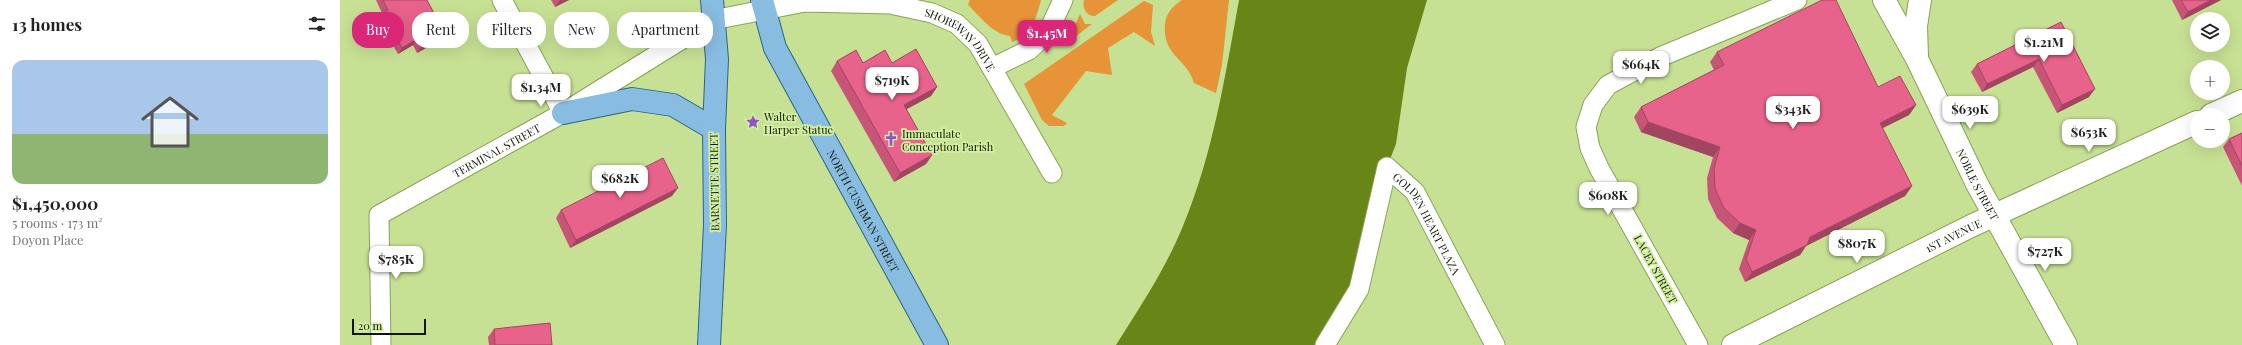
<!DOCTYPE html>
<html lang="en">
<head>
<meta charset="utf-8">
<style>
	body { margin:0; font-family:"Playfair Display",serif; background:#f2f2f2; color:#222; height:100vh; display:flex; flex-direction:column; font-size:15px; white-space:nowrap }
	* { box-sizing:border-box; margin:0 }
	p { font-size:13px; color:#767676 }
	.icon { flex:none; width:22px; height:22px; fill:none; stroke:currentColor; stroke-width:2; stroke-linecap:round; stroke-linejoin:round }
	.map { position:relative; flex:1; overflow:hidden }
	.panel { display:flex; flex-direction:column; background:#fff; width:340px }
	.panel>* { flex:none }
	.banner { position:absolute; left:12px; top:12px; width:380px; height:36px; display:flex; gap:8px }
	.buttons { position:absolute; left:1850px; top:12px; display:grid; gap:8px }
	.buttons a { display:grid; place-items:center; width:40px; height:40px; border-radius:50%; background:#fff; box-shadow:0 4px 16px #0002; font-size:20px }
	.scale { position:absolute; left:12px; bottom:10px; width:74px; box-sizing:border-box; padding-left:4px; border:2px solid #0e1700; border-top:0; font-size:11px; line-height:14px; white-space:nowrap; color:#0e1700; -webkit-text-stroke:3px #d3efa1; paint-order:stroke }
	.price { position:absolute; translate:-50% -34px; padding:0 9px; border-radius:8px; background:#fff; color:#222; font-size:13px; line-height:26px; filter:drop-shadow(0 1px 2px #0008) }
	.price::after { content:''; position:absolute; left:50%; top:24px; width:12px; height:9px; margin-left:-6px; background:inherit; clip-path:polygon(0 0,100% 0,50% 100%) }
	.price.on { background:#db2777; color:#fff }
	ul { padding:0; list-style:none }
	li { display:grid; align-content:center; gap:8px; height:212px; padding:0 12px }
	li+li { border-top:1px solid #e0e0e0 }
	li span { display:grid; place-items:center; height:124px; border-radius:12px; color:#555 }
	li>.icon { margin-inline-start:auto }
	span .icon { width:72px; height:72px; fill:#fffc; stroke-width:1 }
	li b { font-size:17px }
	h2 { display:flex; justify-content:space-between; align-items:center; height:48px; padding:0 12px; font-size:17px }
	.pill { padding:0 14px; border-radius:16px; background:#fff; box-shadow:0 4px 16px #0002; font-size:14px; line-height:36px }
	.pill.on { background:#db2777; color:#fff }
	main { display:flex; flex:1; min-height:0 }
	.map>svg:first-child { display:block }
</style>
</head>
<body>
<main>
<section class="panel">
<h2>13 homes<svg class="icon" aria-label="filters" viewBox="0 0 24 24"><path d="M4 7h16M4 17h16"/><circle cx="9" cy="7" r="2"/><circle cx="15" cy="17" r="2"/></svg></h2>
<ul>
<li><span style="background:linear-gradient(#a9c7e8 60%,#8fb573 0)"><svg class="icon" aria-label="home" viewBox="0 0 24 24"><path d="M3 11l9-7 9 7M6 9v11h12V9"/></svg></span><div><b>$1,450,000</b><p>5 rooms · 173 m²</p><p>Doyon Place</p></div></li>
</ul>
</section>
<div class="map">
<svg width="1902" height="345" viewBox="0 0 1902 345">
	<rect width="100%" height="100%" fill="#c7e194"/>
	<g fill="#e79337">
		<path d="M 630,0 L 701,0 C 696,18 692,36 672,42 L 670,36 C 652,34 641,17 628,5 Z"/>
		<path d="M 744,0 L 778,0 L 755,16 C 746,16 742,8 744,0 Z"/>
		<path d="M 842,0 L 889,0 L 882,65 L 876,93 L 854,83 C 847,58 822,56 825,24 C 826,13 833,6 842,0 Z"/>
		<polygon points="804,1 813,5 811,32 815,46 794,32 768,48 772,75 746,71 712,115 727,123 724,126 709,126 702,120 684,84"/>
		<polygon points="740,14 745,24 752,24 727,43"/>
	</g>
	<path fill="#688517" d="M 899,0 L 1087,0 L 1067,68 L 1056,144 L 1047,167 L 1019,289 L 985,345 L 776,345 C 800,307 826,268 843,226 C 873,154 885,77 899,0 Z"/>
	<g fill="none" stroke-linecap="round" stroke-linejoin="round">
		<defs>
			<g id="street">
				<polyline points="162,0 223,113"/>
				<polyline points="652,68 689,50 708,32 723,0"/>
				<path id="s1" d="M 41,345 L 39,215 L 223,113 L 373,20 L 465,2 L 550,4 L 592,13 L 617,24 L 638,44 L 712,173"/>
				<path id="s2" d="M 985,345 L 1019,289 L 1047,167 L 1075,192 L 1155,345"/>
				<polyline points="1358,345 1259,168 1250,148 1246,127 1253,105 1268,85 1320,57 1457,0"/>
			</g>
			<g id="secondary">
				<path id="s3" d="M 1544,0 L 1577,59 L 1637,184 L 1726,345"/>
				<polyline points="1577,56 1576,26 1580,0"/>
				<polyline points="1871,115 1902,101"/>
				<path id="s4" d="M 1393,345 L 1631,226 L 1857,122"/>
			</g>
			<g id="primary">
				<path id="s5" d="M 422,0 L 435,48 L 597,345"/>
				<polyline points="223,113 292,99 333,105 374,129"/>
				<polyline points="369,345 375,225 374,129 377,59 372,0"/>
			</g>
		</defs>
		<use href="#street" stroke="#8aa257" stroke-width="21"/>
		<use href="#secondary" stroke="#8aa257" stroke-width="24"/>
		<use href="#primary" stroke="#2a6585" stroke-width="24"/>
		<use href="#street" stroke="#fff" stroke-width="19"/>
		<use href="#secondary" stroke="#fff" stroke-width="22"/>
		<use href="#primary" stroke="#88bce1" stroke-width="22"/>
	</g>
	<g fill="#c85578">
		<polygon points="36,0 87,0 98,30 101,36 97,42 77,53 73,45 58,54 38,19 42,13"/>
		<polygon points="211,0 229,0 215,7"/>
		<polygon points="1832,0 1881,0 1842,20"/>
		<polygon points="1721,22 1749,97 1717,113 1693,67 1642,92 1631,72 1637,64"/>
		<polygon points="1377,52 1538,87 1576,105 1569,115 1542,128 1572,186 1565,196 1466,246 1460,255 1405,282 1399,269 1409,240 1393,233 1377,218 1368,199 1367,178 1373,157 1301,132 1294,117 1301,107 1374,70 1370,62"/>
		<polygon points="497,61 552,63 597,87 591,96 566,109 592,155 586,164 554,182 491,71"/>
		<polygon points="1902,133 1902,186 1883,147 1889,139"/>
		<polygon points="332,196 230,248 216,218 221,210"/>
		<polygon points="154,329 212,345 149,345 148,337"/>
	</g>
	<g fill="#a24561">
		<polygon points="220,0 229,0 215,7"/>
		<polygon points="1871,0 1881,0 1842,20 1848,12"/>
		<polygon points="101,26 97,32 97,28"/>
		<polygon points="101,36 97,42 77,53 81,47"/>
		<polygon points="77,39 73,45 58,54 62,48"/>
		<polygon points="1699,59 1693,67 1642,92 1647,84"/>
		<polygon points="597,87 591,96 558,114 564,105"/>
		<polygon points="1755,89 1749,97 1717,113 1722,105"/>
		<polygon points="1576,105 1569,115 1533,133 1540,123"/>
		<polygon points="1308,122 1380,147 1373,157 1301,132"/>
		<polygon points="592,155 586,164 554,182 560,173"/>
		<polygon points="1572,186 1565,196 1466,246 1460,255 1405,282 1412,272 1470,237"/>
		<polygon points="338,188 332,196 230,248 236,240"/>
		<polygon points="1400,223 1416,230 1409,240 1393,233"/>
	</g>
	<g fill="#e8638b" stroke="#a24561">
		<polygon points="43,0 87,0 101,26 97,28 101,36 81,47 77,39 62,48 42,13 48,10"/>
		<polygon points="1482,0 1496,0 1538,87 1560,76 1576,105 1540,123 1572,186 1470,237 1467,245 1412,272 1406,259 1416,230 1400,223 1384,208 1375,189 1374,168 1380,147 1308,122 1301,107 1384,65 1377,52"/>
		<polygon points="1841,0 1871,0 1848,12"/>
		<polygon points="1721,22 1755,89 1722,105 1699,59 1647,84 1637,64"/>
		<polygon points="576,49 597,87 564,105 592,155 560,173 497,61 516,50 523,63 545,50 552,63"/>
		<polygon points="1902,133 1902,166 1889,139"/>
		<polygon points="323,158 338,188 236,240 221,210"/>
		<polygon points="210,323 212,345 155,345 154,329"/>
	</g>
	<defs>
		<symbol id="sight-bare" viewBox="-9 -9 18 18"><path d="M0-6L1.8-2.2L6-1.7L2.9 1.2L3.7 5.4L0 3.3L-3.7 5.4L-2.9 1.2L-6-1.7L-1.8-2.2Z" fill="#8f54cb" stroke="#d3efa1" stroke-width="2.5" paint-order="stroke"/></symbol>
		<symbol id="church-bare" viewBox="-9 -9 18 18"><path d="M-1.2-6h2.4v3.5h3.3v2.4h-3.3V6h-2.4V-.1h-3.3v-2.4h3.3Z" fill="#8f54cb" stroke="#d3efa1" stroke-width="2.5" paint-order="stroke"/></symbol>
	</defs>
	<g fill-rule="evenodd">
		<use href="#sight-bare" x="403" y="112" width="20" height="20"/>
		<use href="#church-bare" x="541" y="129" width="20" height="20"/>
	</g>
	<g text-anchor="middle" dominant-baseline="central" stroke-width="3.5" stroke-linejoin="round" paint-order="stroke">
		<g font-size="11" fill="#0e1700" stroke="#d3efa1">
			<text stroke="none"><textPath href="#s1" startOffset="778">SHOREWAY DRIVE</textPath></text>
			<text stroke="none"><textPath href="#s1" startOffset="264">TERMINAL STREET</textPath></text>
			<text transform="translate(374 182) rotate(-91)">BARNETTE STREET</text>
			<text stroke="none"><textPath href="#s3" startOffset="207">NOBLE STREET</textPath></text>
			<text stroke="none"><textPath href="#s5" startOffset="235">NORTH CUSHMAN STREET</textPath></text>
			<text stroke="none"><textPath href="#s2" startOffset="261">GOLDEN HEART PLAZA</textPath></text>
			<text stroke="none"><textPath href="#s4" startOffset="246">1ST AVENUE</textPath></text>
			<text transform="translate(1316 269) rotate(61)">LACEY STREET</text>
		</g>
		<g font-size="11" fill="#0e1700" stroke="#d3efa1" text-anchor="start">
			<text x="424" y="116">Walter<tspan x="424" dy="13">Harper Statue</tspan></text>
			<text x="562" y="133">Immaculate<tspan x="562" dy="13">Conception Parish</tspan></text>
		</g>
	</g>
</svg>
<div class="buttons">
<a><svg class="icon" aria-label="layers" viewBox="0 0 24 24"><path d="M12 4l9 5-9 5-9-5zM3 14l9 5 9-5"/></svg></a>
<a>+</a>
<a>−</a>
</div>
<div class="scale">20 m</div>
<b class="price on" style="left:707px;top:54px">$1.45M</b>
<b class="price" style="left:1704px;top:63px">$1.21M</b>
<b class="price" style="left:1301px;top:85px">$664K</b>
<b class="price" style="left:552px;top:101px">$719K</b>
<b class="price" style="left:201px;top:108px">$1.34M</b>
<b class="price" style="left:1453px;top:130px">$343K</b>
<b class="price" style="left:1630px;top:130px">$639K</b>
<b class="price" style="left:1749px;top:153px">$653K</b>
<b class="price" style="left:280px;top:199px">$682K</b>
<b class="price" style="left:1268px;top:216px">$608K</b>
<b class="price" style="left:1517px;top:264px">$807K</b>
<b class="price" style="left:1705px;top:272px">$727K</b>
<b class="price" style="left:56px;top:280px">$785K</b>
<div class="banner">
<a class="pill on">Buy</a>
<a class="pill">Rent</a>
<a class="pill">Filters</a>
<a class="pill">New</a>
<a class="pill">Apartment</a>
</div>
</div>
</main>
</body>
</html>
